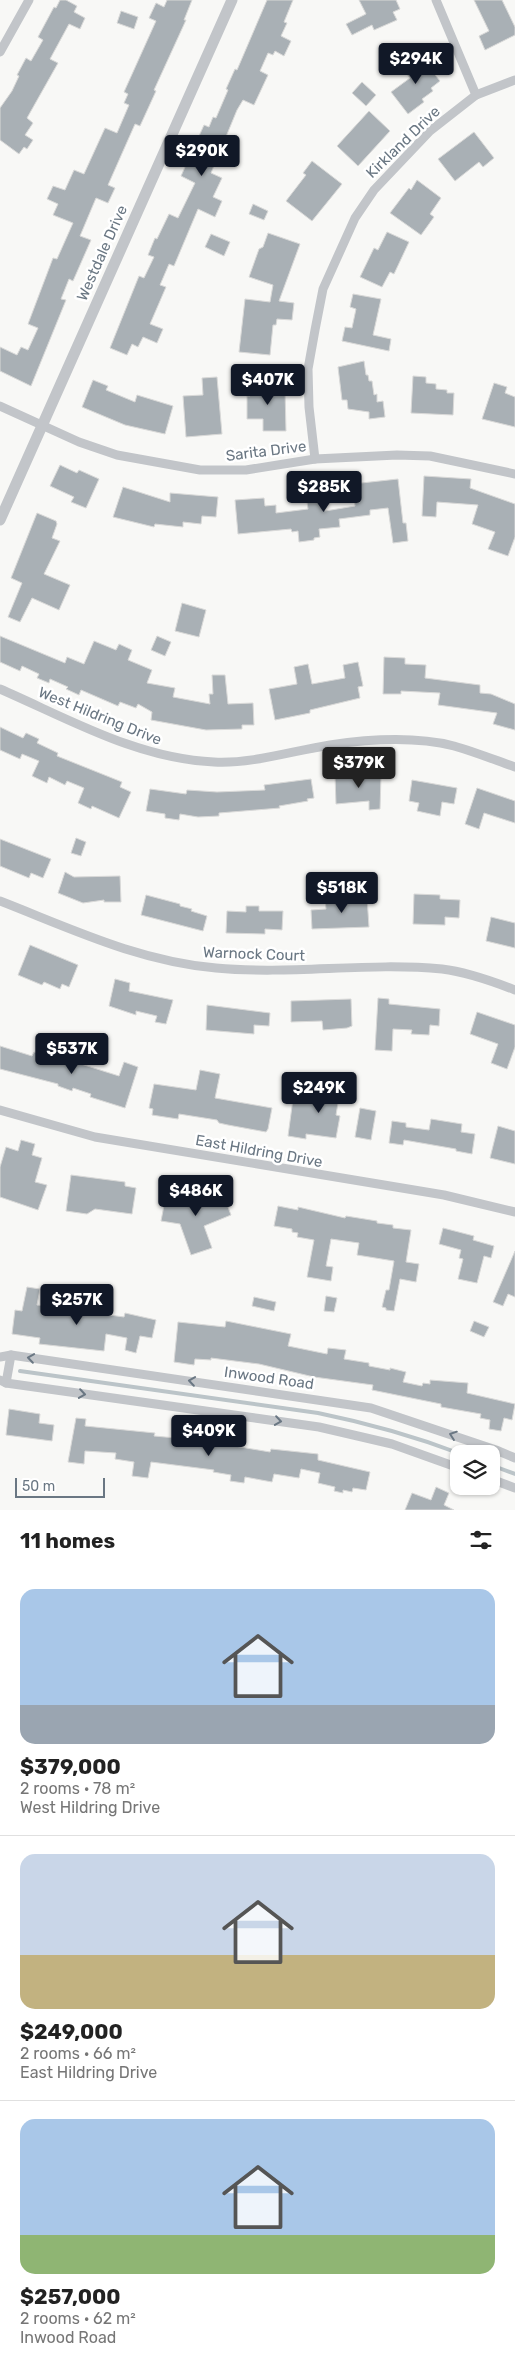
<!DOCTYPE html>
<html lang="en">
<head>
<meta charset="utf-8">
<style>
	body { margin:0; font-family:Rubik,sans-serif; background:#f6f6f6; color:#222; height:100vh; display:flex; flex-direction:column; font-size:19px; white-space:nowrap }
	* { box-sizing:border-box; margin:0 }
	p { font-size:16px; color:#767676 }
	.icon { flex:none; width:28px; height:28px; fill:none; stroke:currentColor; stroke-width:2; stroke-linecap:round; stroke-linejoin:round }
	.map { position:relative; height:1510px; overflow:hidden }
	.details { display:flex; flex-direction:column; background:#fff; flex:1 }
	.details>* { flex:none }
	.controls { position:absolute; left:450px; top:1445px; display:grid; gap:10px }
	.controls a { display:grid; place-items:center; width:50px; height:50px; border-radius:10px; background:#fff; box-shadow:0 1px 4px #0004; font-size:25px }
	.scale { position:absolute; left:15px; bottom:12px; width:90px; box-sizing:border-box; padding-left:5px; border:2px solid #6a7783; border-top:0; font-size:14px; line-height:18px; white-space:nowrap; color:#6a7783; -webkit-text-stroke:4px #fff; paint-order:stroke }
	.price { position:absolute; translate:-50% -42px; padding:0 11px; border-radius:5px; background:#111827; color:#fff; font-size:16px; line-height:32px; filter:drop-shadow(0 1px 2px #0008) }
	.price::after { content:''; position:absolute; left:50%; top:30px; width:15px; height:11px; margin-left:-8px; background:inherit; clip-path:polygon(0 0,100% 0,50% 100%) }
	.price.selected { background:#222; color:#fff }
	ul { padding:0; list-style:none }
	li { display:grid; align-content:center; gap:10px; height:265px; padding:0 20px }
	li+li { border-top:1px solid #e0e0e0 }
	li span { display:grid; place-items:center; height:155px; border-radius:15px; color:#555 }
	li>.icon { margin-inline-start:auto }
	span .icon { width:90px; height:90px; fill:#fffc; stroke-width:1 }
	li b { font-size:21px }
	h2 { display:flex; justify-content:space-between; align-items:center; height:60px; padding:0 20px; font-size:21px }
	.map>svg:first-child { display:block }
</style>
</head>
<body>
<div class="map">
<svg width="515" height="1510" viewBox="0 0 515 1510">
	<rect width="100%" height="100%" fill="#f8f8f6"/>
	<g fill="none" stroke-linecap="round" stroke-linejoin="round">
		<g stroke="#bbc4c8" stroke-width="4">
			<path d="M 20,1371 L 318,1413 C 367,1423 414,1436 461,1454"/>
			<polyline points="491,1465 515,1474"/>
		</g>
	</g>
	<g fill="#a9b0b5" stroke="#d9d9d8">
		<polygon points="60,0 66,0 77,6 74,12 85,18 80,29 69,24 50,59 58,63 27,118 33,123 25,135 33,140 27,149 24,147 19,154 0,140 0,108 12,91 19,76 17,75 26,58 31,61 43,40 38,37 54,7 56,8"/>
		<polygon points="167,0 192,0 184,20 186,20 154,90 156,91 140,126 135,124 108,185 115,188 108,203 96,198 80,236 91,240 73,281 69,279 61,299 66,300 31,386 0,371 0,347 17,355 21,347 28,350 38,328 28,324 53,258 57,259 73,223 53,215 58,204 47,199 53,186 65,190 74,170 84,174 105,128 117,133 129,105 124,103 128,94 124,92 156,21 149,18 156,3 164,7"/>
		<polygon points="267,0 293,0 284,22 287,23 281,36 291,41 284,56 275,51 273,55 268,53 260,71 268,75 254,105 243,100 237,110 211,173 222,178 213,197 222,201 215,217 198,209 174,266 169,264 160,285 166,287 150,324 163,329 157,343 143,337 138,347 132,344 127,355 110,348 139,276 144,278 154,257 148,255 155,238 157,239 169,214 178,218 195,183 181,176 204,125 209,127 213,117 216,118 228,90 226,89 235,69 237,70"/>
		<polygon points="359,0 396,0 400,9 393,12 397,20 374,30 372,25 352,35 346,24 366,14"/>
		<polygon points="474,0 502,0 515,27 515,35 485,50 479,36 489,31"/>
		<polygon points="121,11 138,17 134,29 117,23"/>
		<polygon points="419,55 440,81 431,88 433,91 422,99 424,102 408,114 391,92 410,78 404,70 409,66 408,64"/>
		<polygon points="362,82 376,95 366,106 352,93"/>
		<polygon points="369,111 390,131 358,166 337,146"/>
		<polygon points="474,132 494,158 483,167 479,162 455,181 438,159"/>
		<polygon points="312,161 342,184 312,221 286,201 306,175 303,173"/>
		<polygon points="417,180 441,198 430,214 434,217 421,235 390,213 409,188 411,190"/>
		<polygon points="253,204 268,211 264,220 249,214"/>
		<polygon points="387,232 409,242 394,274 390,272 382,287 360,277 374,248 378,250"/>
		<polygon points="268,233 300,244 279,301 294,303 292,320 277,319 276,325 273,325 270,355 239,352 245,299 270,302 273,285 249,277 259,249 263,247"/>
		<polygon points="211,234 230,242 224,256 205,247"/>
		<polygon points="353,294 381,299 373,335 391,339 389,351 342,341 345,327 352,328 356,309 350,307"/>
		<polygon points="364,361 366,375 368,375 369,381 372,381 374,395 377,394 377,402 383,401 385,417 369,419 369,412 348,409 347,400 342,400 338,367"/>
		<polygon points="413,376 426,377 426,383 436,384 436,389 447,390 447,393 454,393 453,415 411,413"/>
		<polygon points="217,377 222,434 186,437 183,396 203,395 202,378"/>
		<polygon points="93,380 108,386 106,390 135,402 137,395 173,406 165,434 125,425 82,407"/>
		<polygon points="494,383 507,387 505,393 515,397 515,427 482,419"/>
		<polygon points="250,384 281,384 281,390 285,390 286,431 263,431 263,419 247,419 247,396 250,396"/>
		<polygon points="60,465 77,473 79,470 99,479 86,508 71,502 74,497 50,486"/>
		<polygon points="424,476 471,479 470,488 515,504 515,537 508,556 488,549 495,532 472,524 478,505 437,502 436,517 422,516"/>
		<polygon points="398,479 403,523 406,523 408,541 393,543 388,508 370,510 370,515 339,519 340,527 319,529 320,537 314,538 314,540 299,542 298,531 292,532 291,529 238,534 235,500 264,498 265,506 276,505 276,513 308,509 306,495 322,493 325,511 355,506 352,484"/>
		<polygon points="123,487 170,502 170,493 218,497 216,517 202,516 201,524 183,522 183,527 155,524 154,527 113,517"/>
		<polygon points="37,513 56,521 57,524 52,538 60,541 44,574 70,585 59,610 32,598 20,622 8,617 22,583 11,578"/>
		<polygon points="182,603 206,610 199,637 175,631"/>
		<polygon points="0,636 65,663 67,657 84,664 94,641 116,650 119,644 132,650 128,660 152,670 147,683 175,688 173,697 210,704 209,694 213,694 212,675 225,675 228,704 253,703 254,725 242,725 242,729 206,730 151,720 152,712 138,704 136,708 120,702 118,706 81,690 79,695 66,689 68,687 50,679 49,683 37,678 39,674 22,666 20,671 0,662"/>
		<polygon points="157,636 171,642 165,656 151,650"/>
		<polygon points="384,657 405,658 405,664 426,665 425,678 480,685 480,693 491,694 515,704 515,730 493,724 497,713 438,705 440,693 401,691 401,694 383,694"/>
		<polygon points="358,662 363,686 358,687 360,698 310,710 310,713 275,720 269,689 297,684 294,667 308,664 312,684 345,678 343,665"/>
		<polygon points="0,727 23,738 26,733 39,739 37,743 58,753 57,756 122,782 120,787 131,792 119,818 92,806 91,809 78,803 84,788 67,781 65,785 49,777 47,783 32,776 39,761 22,754 20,759 0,750"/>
		<polygon points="370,772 370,776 381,776 380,809 369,810 369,801 336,804 335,776"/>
		<polygon points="311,779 314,798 307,799 308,801 279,806 280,808 219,813 219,816 198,817 180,814 179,820 165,818 165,814 146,811 150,789 186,794 187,790 217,792 265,790 264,785"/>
		<polygon points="412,780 457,788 454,804 442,802 440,816 417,811 419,803 409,801"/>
		<polygon points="477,788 515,801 515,823 484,813 479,829 465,824"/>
		<polygon points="76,838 86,842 81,856 71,853"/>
		<polygon points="0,839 51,859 43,878 31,873 29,878 0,866"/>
		<polygon points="65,872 74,877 120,876 121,902 104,902 104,900 83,903 58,893"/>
		<polygon points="414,894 440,895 440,899 460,900 459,918 445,917 445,925 413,924"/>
		<polygon points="146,895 180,904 180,906 192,909 191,911 207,916 203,931 141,915"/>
		<polygon points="367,897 369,927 312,929 311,910 326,909 325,898"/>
		<polygon points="246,906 259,906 259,911 283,911 282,930 265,929 265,934 226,933 227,911 246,912"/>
		<polygon points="491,917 515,923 515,948 486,941"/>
		<polygon points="30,945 78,965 69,987 62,984 60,989 44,982 42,985 18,975"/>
		<polygon points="115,979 130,983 129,991 173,1000 166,1024 155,1022 157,1016 136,1011 136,1015 109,1006"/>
		<polygon points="378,998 389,999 389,1004 440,1009 439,1026 430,1025 429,1035 411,1034 412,1030 393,1029 392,1051 375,1050"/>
		<polygon points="351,999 352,1026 347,1028 323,1030 322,1021 291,1022 291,1001"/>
		<polygon points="207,1005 270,1013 269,1026 254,1025 254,1034 206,1030"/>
		<polygon points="477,1012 515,1025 515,1047 507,1069 491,1063 498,1044 470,1034"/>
		<polygon points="0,1046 32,1056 34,1052 50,1056 52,1050 71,1055 70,1059 81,1064 119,1076 124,1062 138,1067 125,1108 90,1097 91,1094 73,1088 72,1091 58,1086 58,1084 0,1069"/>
		<polygon points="200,1070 220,1074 215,1098 272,1108 268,1129 266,1132 228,1125 219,1123 217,1120 179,1114 178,1119 152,1115 153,1109 149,1108 154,1084 196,1090"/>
		<polygon points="294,1074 306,1076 303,1094 291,1092"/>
		<polygon points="337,1078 352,1081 349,1098 339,1097 336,1115 340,1116 336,1138 306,1134 306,1139 288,1136 293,1099 323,1104 325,1089 335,1091"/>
		<polygon points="360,1108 376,1111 371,1140 355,1137"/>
		<polygon points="431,1119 462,1124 461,1132 475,1134 472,1154 456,1151 456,1149 404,1140 403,1145 389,1143 392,1121 406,1123 406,1127 429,1130"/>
		<polygon points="498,1126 515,1131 515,1164 490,1158"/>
		<polygon points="21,1140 35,1144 32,1155 42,1158 35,1182 47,1185 38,1210 0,1197 0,1167 6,1147 18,1151"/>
		<polygon points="71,1175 125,1182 125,1186 136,1188 132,1214 95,1209 87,1214 66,1211"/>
		<polygon points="221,1189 231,1215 204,1226 212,1248 191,1255 180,1224 161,1221 166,1195 193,1200"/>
		<polygon points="278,1206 298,1210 298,1207 345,1218 346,1216 377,1221 377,1223 393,1225 393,1228 411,1230 406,1262 419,1264 416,1282 400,1279 394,1311 386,1310 386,1308 382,1307 386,1290 389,1290 394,1261 357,1255 359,1243 331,1239 326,1266 333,1267 331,1281 307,1277 314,1240 297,1237 298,1233 292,1232 292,1229 274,1226"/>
		<polygon points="443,1228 474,1236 473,1240 494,1246 491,1258 484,1256 477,1283 458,1279 463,1259 459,1258 461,1250 439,1244"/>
		<polygon points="515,1251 515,1297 508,1294 503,1306 493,1302"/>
		<polygon points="27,1287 40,1289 37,1305 124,1317 125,1313 156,1320 152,1338 140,1336 136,1353 125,1350 127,1338 106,1334 104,1351 39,1344 40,1338 12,1334 15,1310 22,1311"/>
		<polygon points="326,1296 337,1298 334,1312 324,1311"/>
		<polygon points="254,1297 276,1302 274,1311 252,1306"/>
		<polygon points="226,1321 291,1334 288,1346 327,1354 328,1348 346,1350 344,1359 369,1363 369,1366 390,1370 390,1368 406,1372 403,1382 422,1386 423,1383 430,1384 430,1380 468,1383 467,1393 515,1404 512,1420 504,1418 501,1431 489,1429 490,1420 480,1418 481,1414 441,1407 441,1404 372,1390 373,1385 314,1377 259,1364 211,1358 211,1360 195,1359 194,1365 174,1362 178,1322 225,1327"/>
		<polygon points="474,1321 489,1327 484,1337 470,1331"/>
		<polygon points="9,1409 40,1414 39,1423 54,1425 52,1441 6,1435"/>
		<polygon points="76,1418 86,1419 85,1426 155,1433 154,1436 199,1440 270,1452 271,1449 318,1454 318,1460 370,1472 366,1490 353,1488 352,1492 343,1490 343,1493 334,1491 335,1487 318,1483 320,1473 301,1469 299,1478 274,1474 272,1482 245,1477 244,1483 230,1481 231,1475 213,1472 214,1470 151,1462 148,1478 132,1476 134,1462 115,1459 116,1453 85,1451 84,1464 68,1462"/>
		<polygon points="436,1487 449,1493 444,1505 454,1510 405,1510 412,1493 431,1500"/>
	</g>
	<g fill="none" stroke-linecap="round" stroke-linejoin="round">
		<g stroke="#c2c5c9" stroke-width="9">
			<polyline points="436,0 476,95"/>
			<polyline points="0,52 29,0"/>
			<polyline points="0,406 79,442 117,455 200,470 246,470 315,459 397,455 430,456 515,474"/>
			<polyline points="315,459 309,407 308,369 315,330 323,289 355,218 374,190 430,131 476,95 515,80"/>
			<path d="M 0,689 C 69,719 138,759 214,762 C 252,764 292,751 330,745 C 370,739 414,736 454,746 C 475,752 495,760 515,767"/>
			<path d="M 0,901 C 72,929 138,961 216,968 C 291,975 367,962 442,969 C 467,972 492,981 515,990"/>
			<polyline points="0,1110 95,1137 444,1195 515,1212"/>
			<polyline points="0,1357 11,1355 371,1408 496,1450 515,1458"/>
			<polyline points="0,1380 6,1383 319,1427 392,1444 459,1468"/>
			<polyline points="6,1383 11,1355"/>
			<polyline points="491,1479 515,1488"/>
		</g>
		<polyline stroke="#c2c5c9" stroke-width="11" points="0,520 232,0"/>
	</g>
	<defs><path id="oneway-chevron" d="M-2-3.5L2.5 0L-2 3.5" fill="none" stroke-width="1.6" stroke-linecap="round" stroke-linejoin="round" transform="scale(1.25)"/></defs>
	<g stroke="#6a7783">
		<use href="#oneway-chevron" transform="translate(31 1358) rotate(-172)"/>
		<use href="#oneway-chevron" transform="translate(192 1381) rotate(-172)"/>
		<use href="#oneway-chevron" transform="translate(82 1394) rotate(8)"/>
		<use href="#oneway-chevron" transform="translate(278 1421) rotate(8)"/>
		<use href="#oneway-chevron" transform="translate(453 1435) rotate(-161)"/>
	</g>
	<g text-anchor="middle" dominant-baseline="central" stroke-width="5" stroke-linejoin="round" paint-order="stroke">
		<g font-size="15" fill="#6a7783" stroke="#fff">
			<text transform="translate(403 142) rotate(-44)">Kirkland Drive</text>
			<text transform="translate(102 253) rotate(-66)">Westdale Drive</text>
			<text transform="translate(266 451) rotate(-7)">Sarita Drive</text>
			<text transform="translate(100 716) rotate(22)">West Hildring Drive</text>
			<text transform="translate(254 954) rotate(2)">Warnock Court</text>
			<text transform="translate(259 1151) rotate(10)">East Hildring Drive</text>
			<text transform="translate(269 1378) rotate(8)">Inwood Road</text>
		</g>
	</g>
</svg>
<div class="controls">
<a><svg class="icon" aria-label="layers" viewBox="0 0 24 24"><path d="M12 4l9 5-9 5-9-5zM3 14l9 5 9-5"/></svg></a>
</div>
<div class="scale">50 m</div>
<b class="price" style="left:416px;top:85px">$294K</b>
<b class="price" style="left:202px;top:177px">$290K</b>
<b class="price" style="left:268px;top:406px">$407K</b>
<b class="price" style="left:324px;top:513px">$285K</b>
<b class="price selected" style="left:359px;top:789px">$379K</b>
<b class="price" style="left:342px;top:914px">$518K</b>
<b class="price" style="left:72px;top:1075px">$537K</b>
<b class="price" style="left:319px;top:1114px">$249K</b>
<b class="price" style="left:196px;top:1217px">$486K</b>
<b class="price" style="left:77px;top:1326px">$257K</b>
<b class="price" style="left:209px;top:1457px">$409K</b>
</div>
<section class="details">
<h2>11 homes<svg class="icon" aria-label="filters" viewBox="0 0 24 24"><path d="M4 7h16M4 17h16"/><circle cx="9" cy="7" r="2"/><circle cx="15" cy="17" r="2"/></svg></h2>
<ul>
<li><span style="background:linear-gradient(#a9c7e8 75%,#9aa5b1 0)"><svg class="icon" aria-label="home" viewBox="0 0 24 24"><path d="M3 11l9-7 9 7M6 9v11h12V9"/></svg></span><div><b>$379,000</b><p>2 rooms · 78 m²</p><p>West Hildring Drive</p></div></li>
<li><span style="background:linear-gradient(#c9d6e8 65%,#c2b280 0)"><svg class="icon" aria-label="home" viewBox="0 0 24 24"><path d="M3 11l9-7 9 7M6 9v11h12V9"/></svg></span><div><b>$249,000</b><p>2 rooms · 66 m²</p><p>East Hildring Drive</p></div></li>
<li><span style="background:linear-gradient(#a9c7e8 75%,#8fb573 0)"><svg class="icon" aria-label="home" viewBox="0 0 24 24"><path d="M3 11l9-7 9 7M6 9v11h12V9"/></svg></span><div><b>$257,000</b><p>2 rooms · 62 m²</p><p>Inwood Road</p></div></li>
</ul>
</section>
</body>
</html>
